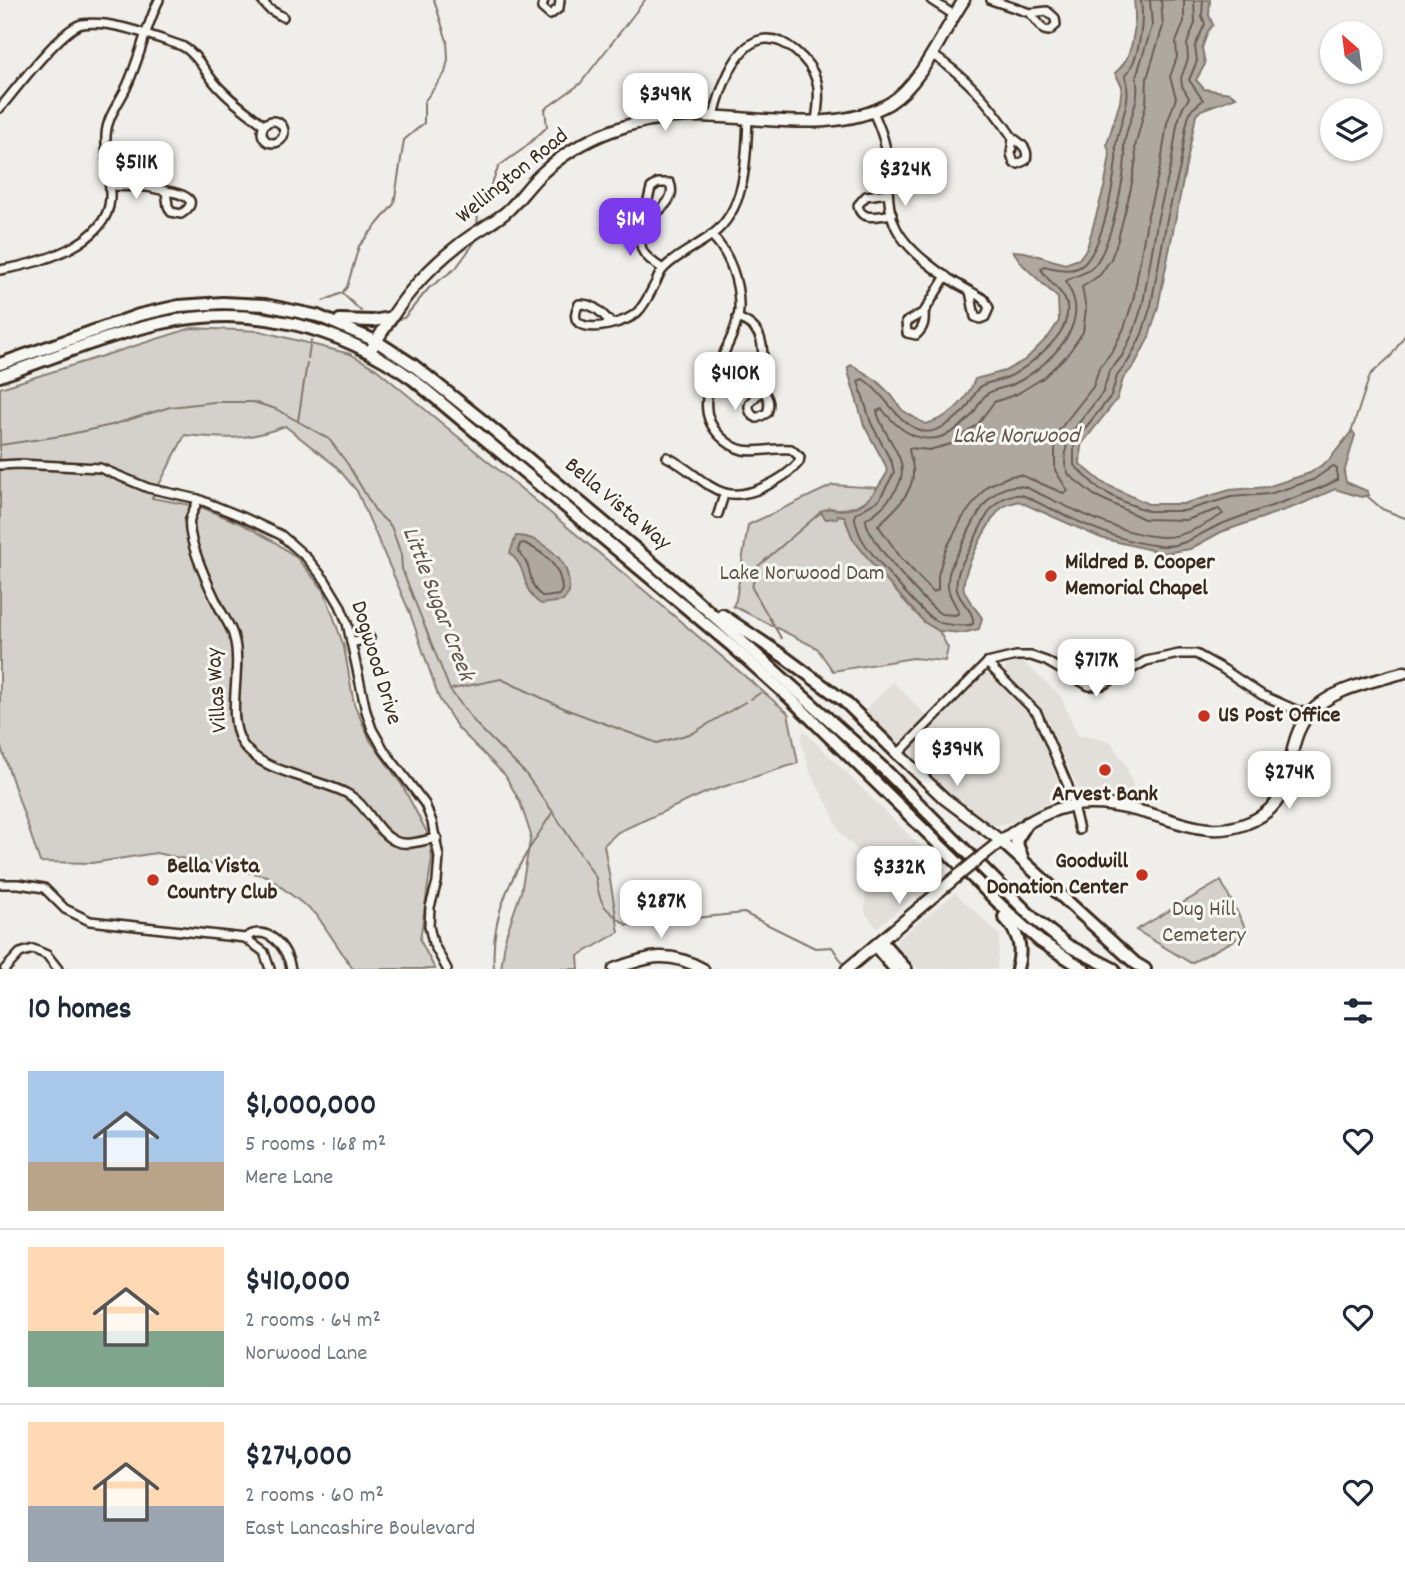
<!DOCTYPE html>
<html lang="en">
<head>
<meta charset="utf-8">
<style>
	body { margin:0; font-family:Dekko,sans-serif; background:#f6f6f7; color:#1f2937; height:100vh; display:flex; flex-direction:column; font-size:26px; white-space:nowrap }
	* { box-sizing:border-box; margin:0 }
	p { font-size:23px; color:#747a83 }
	.icon { flex:none; width:38px; height:38px; fill:none; stroke:currentColor; stroke-width:2; stroke-linecap:round; stroke-linejoin:round }
	.map { position:relative; height:969px; overflow:hidden }
	.details { display:flex; flex-direction:column; background:#fff; flex:1 }
	.details>* { flex:none }
	.needle { width:46px; rotate:332deg }
	.tools { position:absolute; left:1320px; top:21px; display:grid; gap:14px }
	.tools a { display:grid; place-items:center; width:63px; height:63px; border-radius:50%; background:#fff; box-shadow:0 2px 5px #0004; font-size:35px }
	.price { position:absolute; translate:-50% -60px; padding:0 16px; border-radius:14px; background:#fff; color:#222; font-size:23px; line-height:46px; filter:drop-shadow(0 2px 4px #0008) }
	.price::after { content:''; position:absolute; left:50%; top:42px; width:21px; height:16px; margin-left:-10px; background:inherit; clip-path:polygon(0 0,100% 0,50% 100%) }
	.price.current { background:#7c3aed; color:#fff }
	ul { padding:0; list-style:none }
	li { display:flex; align-items:center; gap:21px; height:175px; padding:0 28px }
	li+li { border-top:2px solid #e0e1e3 }
	li span { display:grid; place-items:center; flex:none; width:196px; height:140px; border-radius:0px; color:#555 }
	li>.icon { margin-inline-start:auto }
	span .icon { width:84px; height:84px; fill:#fffc; stroke-width:1 }
	li b { font-size:30px }
	h2 { display:flex; justify-content:space-between; align-items:center; height:84px; padding:0 28px; font-size:30px }
	.map>svg:first-child { display:block }
</style>
</head>
<body>
<div class="map">
<svg width="1405" height="969" viewBox="0 0 1405 969">
	<rect width="100%" height="100%" fill="#efeeea"/>
	<filter id="ink" filterUnits="userSpaceOnUse"><feTurbulence type="fractalNoise" baseFrequency=".0143" numOctaves="2"/><feDisplacementMap in="SourceGraphic" scale="14" xChannelSelector="R" yChannelSelector="G"/><feConvolveMatrix kernelMatrix="1 2 1 2 8 2 1 2 1" color-interpolation-filters="sRGB"/></filter>
	<g filter="url(#ink)">
		<g fill="#e2dfdb">
			<polygon points="1021,660 1060,695 1078,735 1110,741 1126,765 1138,800 1081,794 1041,709 1004,673 1006,666"/>
			<polygon points="986,672 1034,717 1064,798 1047,804 1014,821 996,826 986,823 938,785 904,752 981,673"/>
			<polygon points="893,682 927,716 897,746 863,712"/>
			<polygon points="803,730 945,871 877,928 865,912 866,880 856,849 840,833 828,805 811,775 801,742"/>
			<polygon points="955,893 1000,935 997,969 918,969 902,956 896,945 898,939"/>
		</g>
		<g fill="#d4d1cc" stroke="#887e75" stroke-width="2">
			<path d="M 192,328 L 260,331 L 350,354 L 375,368 L 646,592 L 788,713 L 798,763 L 707,792 L 618,832 L 604,845 L 619,932 L 578,956 L 579,969 L 501,969 L 506,935 L 521,892 L 531,835 L 520,802 L 505,775 L 458,728 L 439,698 L 410,613 L 357,491 L 337,467 L 285,426 C 246,441 226,439 185,435 L 152,498 L 201,507 L 244,525 L 275,542 L 297,558 L 324,590 L 344,647 L 354,704 L 370,740 L 402,785 L 429,836 L 432,858 L 420,940 L 435,969 L 353,969 L 316,914 L 267,876 L 156,853 L 92,863 L 40,862 L 0,744 L 0,388 Z"/>
			<path d="M 833,485 L 880,488 C 867,503 851,512 830,508 L 838,515 L 844,516 L 853,539 L 879,571 L 924,622 L 939,631 L 948,648 L 945,661 L 913,658 L 833,671 L 817,648 L 733,606 L 736,600 L 748,525 Z"/>
			<polygon points="1221,881 1248,933 1191,963 1136,930"/>
		</g>
		<g fill="#afa8a1" stroke="#81766d" stroke-width="2">
			<path d="M 1134,0 L 1210,0 L 1209,15 L 1213,25 L 1208,31 L 1202,48 L 1205,64 L 1196,80 L 1204,89 L 1230,93 L 1236,97 L 1201,110 L 1196,115 L 1158,307 L 1149,337 L 1135,364 L 1123,379 L 1117,399 L 1081,445 L 1080,464 L 1103,483 L 1148,504 L 1183,504 L 1230,490 L 1267,487 L 1310,473 L 1329,460 L 1352,431 L 1355,435 L 1344,473 L 1346,482 L 1367,491 L 1369,495 L 1361,497 L 1335,489 L 1299,505 L 1221,532 L 1190,549 L 1164,553 L 1101,538 L 1018,501 C 1014,503 1007,504 1003,507 C 990,516 960,575 964,590 C 967,599 976,609 982,618 L 979,629 L 963,633 L 939,631 L 924,622 L 881,575 L 853,539 L 844,516 L 838,515 L 837,518 L 826,519 L 820,512 C 828,507 833,509 842,510 C 865,510 877,490 887,473 L 886,466 L 864,425 L 848,371 L 848,367 L 852,365 L 876,380 L 892,396 L 902,410 L 925,424 C 949,418 966,402 975,379 L 1005,371 L 1025,360 L 1049,336 L 1059,321 L 1058,298 L 1023,265 L 1013,251 L 1025,252 L 1065,264 L 1079,259 L 1087,248 L 1105,184 L 1110,155 L 1107,144 L 1120,102 L 1122,86 L 1115,73 C 1134,58 1137,23 1134,0 Z"/>
			<path d="M 516,536 C 534,535 560,553 566,570 C 569,577 569,586 569,593 L 563,601 L 541,604 C 526,594 527,583 521,568 C 519,563 514,557 510,553 Z"/>
		</g>
		<g fill="none" stroke-linecap="round" stroke-linejoin="round">
			<g stroke="#695c52" stroke-width="2">
				<path d="M 1141,0 C 1144,22 1140,59 1125,76 C 1133,99 1120,121 1116,144 C 1115,149 1117,154 1116,160 C 1113,187 1104,242 1085,263 C 1075,274 1057,269 1044,266 L 1041,269 C 1051,288 1075,294 1065,323 C 1059,341 1026,369 1008,377 C 1000,381 991,381 983,385 C 975,389 971,404 964,411 C 956,419 936,435 922,431 C 896,423 885,393 863,379 L 858,381 L 871,423 L 892,463 L 894,473 L 879,500 L 855,514 C 854,521 857,528 860,535 C 866,550 922,614 936,621 C 943,625 966,627 973,624 C 975,611 960,603 957,590 C 954,573 965,559 972,545 C 982,524 993,492 1022,495 C 1063,514 1117,544 1163,546 C 1184,547 1199,534 1217,526 C 1257,509 1300,499 1337,480 L 1337,469 L 1333,466 L 1313,480 L 1269,494 L 1231,497 L 1184,511 L 1148,511 L 1124,502 L 1099,489 L 1074,465 L 1074,442 L 1111,396 L 1117,376 L 1129,360 L 1142,334 L 1151,305 L 1167,219 L 1180,167 L 1186,127 L 1190,111 L 1203,100 L 1189,80 L 1197,61 L 1195,46 L 1205,24 L 1202,16 L 1203,0"/>
				<path d="M 1150,0 L 1152,26 L 1136,77 C 1142,102 1126,123 1124,146 C 1124,150 1126,153 1125,157 C 1124,181 1112,236 1100,257 C 1090,275 1082,272 1066,281 C 1069,289 1074,295 1075,305 C 1079,338 1039,372 1012,385 C 1005,388 993,389 987,394 C 980,399 977,410 971,416 C 940,450 909,444 882,409 L 877,411 C 882,438 914,459 897,488 C 888,502 881,510 866,519 C 865,537 924,603 941,614 L 955,615 L 959,613 C 955,602 947,595 948,582 C 948,566 958,555 964,541 C 975,518 992,479 1025,487 C 1065,505 1119,535 1163,537 C 1183,538 1207,524 1223,514 L 1219,509 L 1186,520 L 1144,519 L 1094,495 L 1069,475 L 1065,464 L 1067,438 L 1103,392 L 1109,372 L 1122,356 L 1134,331 L 1143,303 L 1158,217 L 1171,165 L 1177,125 L 1182,109 L 1189,98 L 1182,86 L 1181,78 L 1188,59 L 1187,44 L 1195,23 L 1194,0"/>
				<path d="M 1161,0 L 1163,26 L 1147,78 L 1146,104 L 1135,147 L 1136,159 L 1131,188 L 1117,243 L 1111,259 L 1100,275 L 1082,287 L 1086,309 L 1083,332 L 1068,354 L 1043,378 L 1017,394 L 994,402 L 978,424 L 951,444 L 929,450 L 909,448 C 909,455 913,462 913,470 C 915,492 893,512 878,525 L 901,558 L 933,592 L 938,590 L 938,575 L 945,551 L 963,517 L 987,486 L 1010,476 L 1021,475 L 1063,493 L 1068,491 L 1055,470 L 1055,439 L 1060,429 L 1093,387 L 1099,368 L 1113,350 L 1124,328 L 1133,301 L 1148,215 L 1161,163 L 1167,123 L 1176,98 L 1170,77 L 1177,57 L 1176,42 L 1184,22 L 1184,0"/>
				<path d="M 524,543 C 545,553 561,566 562,590 L 559,595 L 544,597 C 531,590 532,579 528,566 C 526,561 521,555 518,551 L 520,544 Z"/>
			</g>
			<g stroke="#81766d" stroke-width="2">
				<polyline points="477,226 478,215 499,166 523,149 547,127 545,109 580,84 645,0"/>
				<polyline points="342,293 361,311"/>
				<polyline points="323,301 342,293 347,287 359,246 394,204 404,140 424,123 424,102 445,73 448,59 447,41 434,0"/>
				<polyline points="396,319 404,318 429,288 456,268 477,239"/>
				<polyline points="308,358 311,340"/>
				<polyline points="298,421 307,363"/>
				<polyline points="1351,433 1370,375 1391,356 1405,335"/>
				<path d="M 0,445 L 61,436 L 112,425 L 170,407 L 214,402 L 253,402 L 276,409 L 329,439 L 347,463 L 376,512 L 391,526 L 401,554 L 402,569 L 450,690 L 477,725 L 525,773 L 553,812 L 596,878 C 599,905 605,910 627,925 L 744,913 L 815,948 L 832,947 L 844,965"/>
				<polyline points="1367,496 1382,509 1405,518"/>
				<polyline points="781,638 752,588 756,568 821,512"/>
				<polyline points="452,689 501,679 568,710 657,743 693,733 745,702"/>
				<polyline points="751,699 760,693"/>
				<path d="M 494,969 C 489,906 520,863 552,813"/>
			</g>
			<defs>
				<g id="street">
					<polyline points="261,0 269,9 283,17"/>
					<polyline points="544,0 542,8 550,15 559,8 560,0"/>
					<polyline points="931,0 954,15"/>
					<polyline points="991,0 1030,13 1047,11 1055,18 1056,25 1049,31 1044,30 1030,13"/>
					<path d="M 931,54 C 966,76 990,104 1013,138 L 1011,154 L 1014,163 L 1018,164 L 1026,160 C 1029,149 1022,144 1013,138"/>
					<path d="M 0,108 C 16,89 62,28 82,24 C 111,19 154,37 182,46 C 197,54 203,69 214,82 C 228,99 247,112 264,125"/>
					<path d="M 873,112 C 880,127 886,142 887,158 C 889,180 886,203 894,223 C 904,250 945,278 970,291 L 975,317 L 980,319 L 985,317 L 989,308 L 984,299 L 970,291"/>
					<path d="M 714,116 C 719,94 734,46 760,40 C 784,34 811,61 817,82 C 820,94 818,108 816,120"/>
					<circle cx="273" cy="132" r="11"/>
					<polyline points="110,186 147,187 166,191"/>
					<path d="M 166,191 C 179,193 204,199 181,214 L 171,212 L 168,206 Z"/>
					<path d="M 888,193 L 866,196 L 858,205 C 860,222 879,216 892,214"/>
					<path d="M 641,227 L 651,188 L 658,183 L 670,183 C 678,203 652,214 641,227 C 638,251 643,256 663,269"/>
					<path d="M 0,270 C 37,264 107,245 110,199 C 111,178 105,156 106,135 C 107,116 120,102 127,86 C 140,58 145,28 159,0"/>
					<path d="M 924,312 C 925,321 924,328 916,335 L 907,333 L 906,322 L 924,312 L 946,276"/>
					<path d="M 737,318 C 772,330 761,358 762,389 C 756,400 743,401 752,415 L 757,418 L 767,413 C 771,403 768,397 762,389"/>
					<path d="M 612,324 C 597,328 565,331 579,304 C 594,303 603,314 612,324 C 641,317 643,306 656,282 C 658,277 660,272 664,268 C 678,254 698,246 713,234 C 747,207 746,158 748,119"/>
					<path d="M 667,457 C 705,476 717,509 764,487 C 777,481 790,473 799,462 L 800,457 L 791,449 C 776,447 758,453 743,450 C 734,448 726,442 720,436 C 682,398 736,351 739,310 C 740,284 730,253 711,235"/>
					<polyline points="0,465 19,464 100,468 148,488 198,499 245,518 281,535 306,557 325,580 340,605 347,623 366,711 372,729 384,750 425,804 432,822 439,857 437,882 430,907 429,926 433,943 447,969"/>
					<path d="M 198,499 C 196,506 192,513 190,519 C 186,539 211,591 220,609 C 225,619 232,628 234,638 C 243,670 225,715 242,743 C 259,772 317,778 346,793 C 368,804 375,832 395,841 C 407,847 424,840 437,838"/>
					<polyline points="718,514 724,495"/>
					<polyline points="351,643 370,638"/>
					<polyline points="987,663 1037,713 1068,786 1079,830"/>
					<polyline points="898,754 987,663 1016,656 1031,656 1046,661 1089,686 1103,685 1146,661 1179,654 1196,654 1223,669 1262,695 1298,711 1309,713"/>
					<polyline points="0,884 19,884 44,888 65,909 90,921 245,938 264,952 270,969"/>
					<path d="M 245,938 C 267,922 288,948 291,969"/>
					<polyline points="5,969 20,953 33,949 47,955 58,969"/>
				</g>
				<g id="secondary">
					<path d="M 372,348 C 399,304 419,275 461,243 C 475,232 491,224 505,213 C 518,202 528,186 541,174 C 582,136 636,117 691,116 C 753,115 835,136 890,103 C 922,83 943,31 964,0"/>
					<polyline points="898,754 945,799 1001,841"/>
					<path d="M 982,856 C 1051,800 1082,792 1167,819 C 1194,828 1218,834 1245,824 C 1305,801 1278,751 1309,714 C 1331,688 1373,682 1405,672"/>
					<path d="M 614,969 C 649,956 669,950 703,969"/>
					<polyline points="847,969 954,879"/>
				</g>
				<g id="primary">
					<polyline points="340,320 373,321 389,318"/>
					<polyline points="0,364 139,315 179,306 223,303 265,305 318,316 376,341 413,365 483,421 688,593 884,769 1033,918 1067,945 1114,969"/>
					<path d="M 0,376 C 52,358 104,336 157,324 C 249,303 338,325 414,380 L 732,646 L 789,697 L 1015,919 L 1040,941 L 1084,969"/>
					<polyline points="722,615 783,656 844,701 898,754"/>
					<polyline points="1001,841 1135,963 1145,969"/>
					<polyline points="1022,857 1016,841 1027,823"/>
					<path d="M 1004,917 C 1019,933 1023,948 1017,969"/>
					<polyline points="881,941 906,969"/>
					<polyline points="875,946 895,969"/>
				</g>
			</defs>
			<use href="#street" stroke="#3b2a1e" stroke-width="12"/>
			<use href="#secondary" stroke="#3b2a1e" stroke-width="15"/>
			<use href="#primary" stroke="#3b2a1e" stroke-width="16"/>
			<use href="#street" stroke="#f6f6f2" stroke-width="7"/>
			<use href="#secondary" stroke="#f6f6f2" stroke-width="10"/>
			<use href="#primary" stroke="#f6f6f2" stroke-width="10"/>
			<defs>
				<polyline id="secondary-bridge" points="954,879 982,856"/>
			</defs>
			<use href="#secondary-bridge" stroke="#3b2a1e" stroke-width="15" stroke-linecap="butt"/>
			<use href="#secondary-bridge" stroke="#f6f6f2" stroke-width="10"/>
		</g>
	</g>
	<g fill="#c8321e" stroke="#f6f6f2" stroke-width="2.5">
		<circle cx="1051" cy="576" r="7"/>
		<circle cx="1204" cy="716" r="7"/>
		<circle cx="1105" cy="770" r="7"/>
		<circle cx="1142" cy="875" r="7"/>
		<circle cx="153" cy="880" r="7"/>
	</g>
	<g text-anchor="middle" dominant-baseline="central" stroke-width="6" stroke-linejoin="round" paint-order="stroke">
		<g font-size="23" fill="#3b2a1e" stroke="#f6f6f2">
			<text transform="translate(513 177) rotate(-39)">Wellington Road</text>
			<text transform="translate(617 505) rotate(40)">Bella Vista Way</text>
			<text transform="translate(375 663) rotate(73)">Dogwood Drive</text>
			<text transform="translate(218 690) rotate(-94)">Villas Way</text>
		</g>
		<g font-size="23" font-weight="bold" fill="#3b2a1e" stroke="#f6f6f2" text-anchor="start">
			<text x="1065" y="563">Mildred B. Cooper<tspan x="1065" dy="26">Memorial Chapel</tspan></text>
			<text x="1218" y="716">US Post Office</text>
			<text x="1105" y="795" text-anchor="middle">Arvest Bank</text>
			<text x="1128" y="862" text-anchor="end">Goodwill<tspan x="1128" dy="26">Donation Center</tspan></text>
			<text x="167" y="867">Bella Vista<tspan x="167" dy="26">Country Club</tspan></text>
		</g>
		<g font-size="23" fill="#61544a" stroke="#f6f6f2">
			<text x="802" y="574">Lake Norwood Dam</text>
			<text x="1204" y="910">Dug Hill<tspan x="1204" dy="26">Cemetery</tspan></text>
		</g>
		<g font-size="24" font-style="italic" fill="#64564c" stroke="#f6f6f2">
			<text x="1016" y="437">Lake Norwood</text>
			<text transform="translate(437 604) rotate(69)">Little Sugar Creek</text>
		</g>
	</g>
</svg>
<div class="tools">
<a><svg class="needle" viewBox="-14 -14 28 28"><path d="M0-13l5 13h-10z" fill="#e53935"/><path d="M0 13l5-13h-10z" fill="#747a83"/></svg></a>
<a><svg class="icon" aria-label="layers" viewBox="0 0 24 24"><path d="M12 4l9 5-9 5-9-5zM3 14l9 5 9-5"/></svg></a>
</div>
<b class="price" style="left:665px;top:133px">$349K</b>
<b class="price" style="left:136px;top:201px">$511K</b>
<b class="price" style="left:905px;top:208px">$324K</b>
<b class="price current" style="left:630px;top:258px">$1M</b>
<b class="price" style="left:735px;top:412px">$410K</b>
<b class="price" style="left:1096px;top:699px">$717K</b>
<b class="price" style="left:957px;top:788px">$394K</b>
<b class="price" style="left:1289px;top:811px">$274K</b>
<b class="price" style="left:899px;top:906px">$332K</b>
<b class="price" style="left:661px;top:940px">$287K</b>
</div>
<section class="details">
<h2>10 homes<svg class="icon" aria-label="filters" viewBox="0 0 24 24"><path d="M4 7h16M4 17h16"/><circle cx="9" cy="7" r="2"/><circle cx="15" cy="17" r="2"/></svg></h2>
<ul>
<li><span style="background:linear-gradient(#a9c7e8 65%,#b9a48a 0)"><svg class="icon" aria-label="home" viewBox="0 0 24 24"><path d="M3 11l9-7 9 7M6 9v11h12V9"/></svg></span><div><b>$1,000,000</b><p>5 rooms · 168 m²</p><p>Mere Lane</p></div><svg class="icon" aria-label="heart" viewBox="0 0 24 24"><path d="M12 20l-8-8c-3-5 5-10 8-4 3-6 11-1 8 4z"/></svg></li>
<li><span style="background:linear-gradient(#ffd9b3 60%,#7fa58c 0)"><svg class="icon" aria-label="home" viewBox="0 0 24 24"><path d="M3 11l9-7 9 7M6 9v11h12V9"/></svg></span><div><b>$410,000</b><p>2 rooms · 64 m²</p><p>Norwood Lane</p></div><svg class="icon" aria-label="heart" viewBox="0 0 24 24"><path d="M12 20l-8-8c-3-5 5-10 8-4 3-6 11-1 8 4z"/></svg></li>
<li><span style="background:linear-gradient(#ffd9b3 60%,#9aa5b1 0)"><svg class="icon" aria-label="home" viewBox="0 0 24 24"><path d="M3 11l9-7 9 7M6 9v11h12V9"/></svg></span><div><b>$274,000</b><p>2 rooms · 60 m²</p><p>East Lancashire Boulevard</p></div><svg class="icon" aria-label="heart" viewBox="0 0 24 24"><path d="M12 20l-8-8c-3-5 5-10 8-4 3-6 11-1 8 4z"/></svg></li>
</ul>
</section>
</body>
</html>
